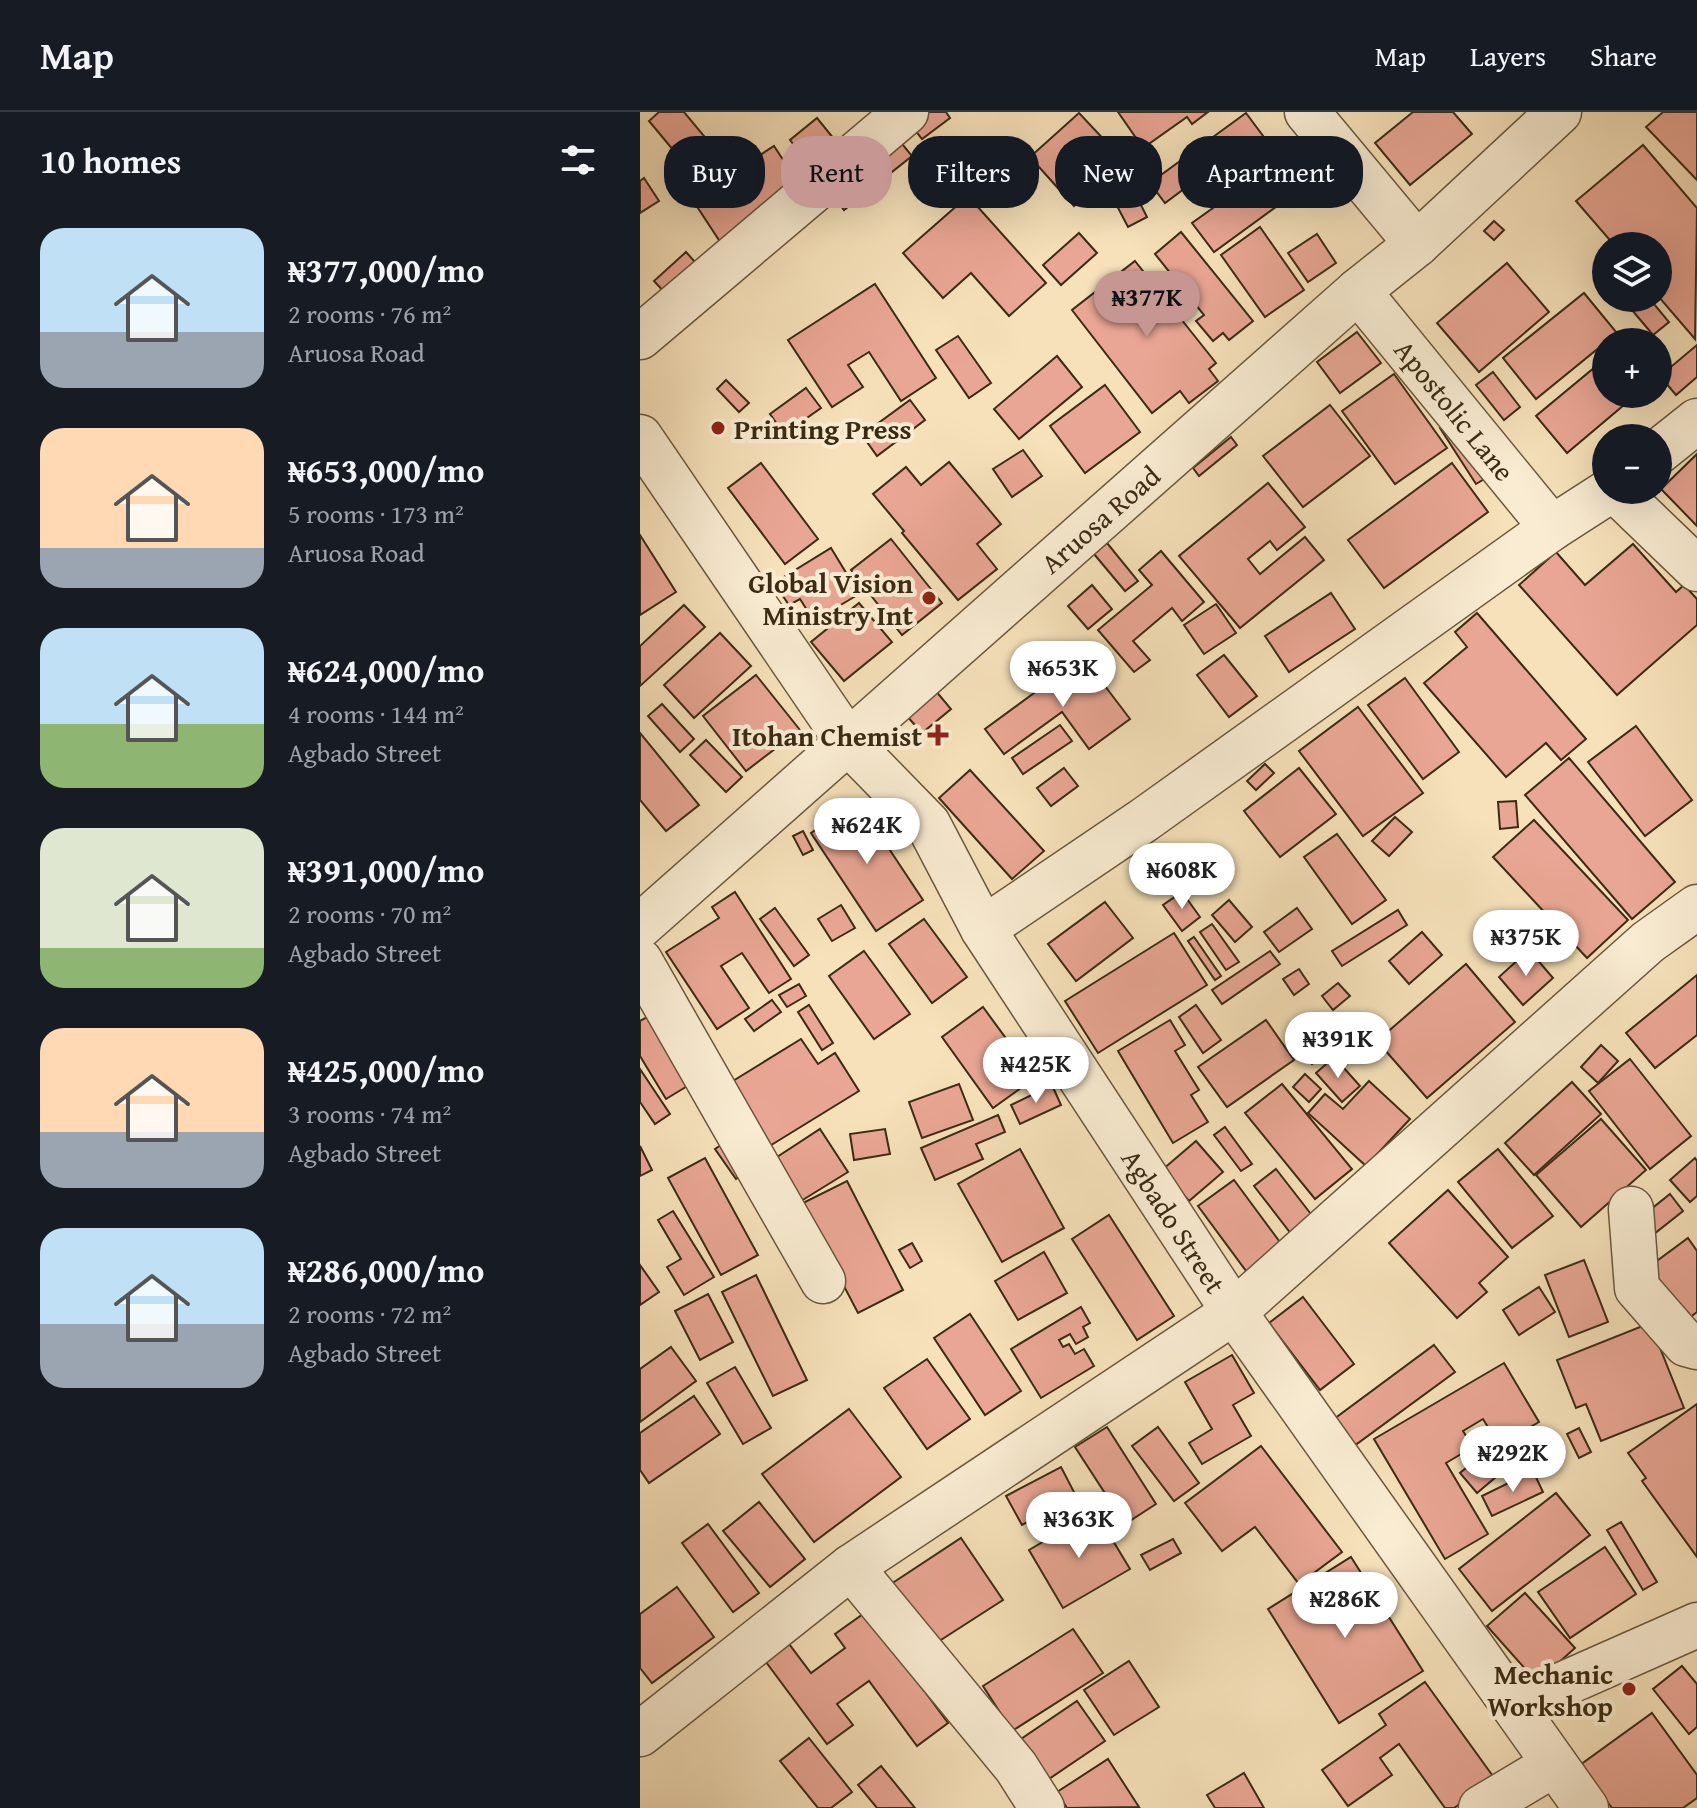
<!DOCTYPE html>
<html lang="en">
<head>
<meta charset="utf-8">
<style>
	body { margin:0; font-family:"Gentium Book Plus",serif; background:#242831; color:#f1f3f6; height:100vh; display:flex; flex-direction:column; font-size:30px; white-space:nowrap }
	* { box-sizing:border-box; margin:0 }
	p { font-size:26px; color:#9ea1a6 }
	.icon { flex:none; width:44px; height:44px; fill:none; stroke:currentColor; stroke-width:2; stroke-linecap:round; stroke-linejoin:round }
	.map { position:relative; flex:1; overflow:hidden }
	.panel { display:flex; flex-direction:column; background:#171b24; width:640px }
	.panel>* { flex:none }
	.banner { position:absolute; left:24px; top:24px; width:760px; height:72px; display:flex; gap:16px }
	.fabs { position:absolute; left:952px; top:120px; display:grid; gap:16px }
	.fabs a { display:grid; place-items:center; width:80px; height:80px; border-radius:50%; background:#171b24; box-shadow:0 8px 32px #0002; font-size:40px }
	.price { position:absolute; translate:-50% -68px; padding:0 18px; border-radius:28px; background:#fff; color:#222; font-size:26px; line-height:52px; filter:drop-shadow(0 2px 4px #0008) }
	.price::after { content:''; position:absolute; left:50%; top:48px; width:24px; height:18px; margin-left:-12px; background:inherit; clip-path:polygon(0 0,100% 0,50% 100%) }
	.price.active { background:#c59692; color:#111 }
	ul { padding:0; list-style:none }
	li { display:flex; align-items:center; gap:24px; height:200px; padding:0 40px }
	li span { display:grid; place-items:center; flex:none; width:224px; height:160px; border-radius:24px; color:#555 }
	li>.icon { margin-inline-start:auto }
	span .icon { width:96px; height:96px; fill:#fffc; stroke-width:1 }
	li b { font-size:34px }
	h2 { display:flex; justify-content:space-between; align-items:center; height:96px; padding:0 40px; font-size:34px }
	.tag { padding:0 28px; border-radius:32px; background:#171b24; box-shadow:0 8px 32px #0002; font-size:28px; line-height:72px }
	.tag.active { background:#c59692; color:#111 }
	header { display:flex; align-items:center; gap:48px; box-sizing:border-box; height:112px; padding:0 40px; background:#171b24; border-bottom:2px solid #363941 }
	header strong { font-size:38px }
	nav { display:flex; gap:44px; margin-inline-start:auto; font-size:28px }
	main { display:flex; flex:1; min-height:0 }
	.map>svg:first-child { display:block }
</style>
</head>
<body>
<header>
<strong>Map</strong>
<nav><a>Map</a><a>Layers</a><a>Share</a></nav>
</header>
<main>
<section class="panel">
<h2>10 homes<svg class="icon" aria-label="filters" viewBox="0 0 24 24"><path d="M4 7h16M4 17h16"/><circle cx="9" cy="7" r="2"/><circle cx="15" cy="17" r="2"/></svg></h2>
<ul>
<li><span style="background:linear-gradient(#bfe0f5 65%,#9aa5b1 0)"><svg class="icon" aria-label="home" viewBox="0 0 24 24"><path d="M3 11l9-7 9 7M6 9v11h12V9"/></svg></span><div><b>₦377,000/mo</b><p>2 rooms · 76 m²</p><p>Aruosa Road</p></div></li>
<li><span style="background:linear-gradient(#ffd9b3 75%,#9aa5b1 0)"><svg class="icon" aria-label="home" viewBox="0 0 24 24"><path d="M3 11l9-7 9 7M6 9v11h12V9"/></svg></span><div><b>₦653,000/mo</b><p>5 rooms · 173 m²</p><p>Aruosa Road</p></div></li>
<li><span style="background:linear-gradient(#bfe0f5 60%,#8fb573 0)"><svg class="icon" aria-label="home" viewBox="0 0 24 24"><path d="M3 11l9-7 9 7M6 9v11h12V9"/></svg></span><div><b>₦624,000/mo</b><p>4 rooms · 144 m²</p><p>Agbado Street</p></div></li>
<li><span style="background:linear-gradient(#dfe7d0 75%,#8fb573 0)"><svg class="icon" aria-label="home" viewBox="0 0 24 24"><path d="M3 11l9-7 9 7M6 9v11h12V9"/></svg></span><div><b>₦391,000/mo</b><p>2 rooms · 70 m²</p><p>Agbado Street</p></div></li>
<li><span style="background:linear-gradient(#ffd9b3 65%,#9aa5b1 0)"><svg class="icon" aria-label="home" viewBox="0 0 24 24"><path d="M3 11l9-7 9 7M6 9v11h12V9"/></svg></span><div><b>₦425,000/mo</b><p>3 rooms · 74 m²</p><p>Agbado Street</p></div></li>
<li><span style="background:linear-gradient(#bfe0f5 60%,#9aa5b1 0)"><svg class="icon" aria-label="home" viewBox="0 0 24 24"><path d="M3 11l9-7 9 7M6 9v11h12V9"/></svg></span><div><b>₦286,000/mo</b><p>2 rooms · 72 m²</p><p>Agbado Street</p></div></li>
</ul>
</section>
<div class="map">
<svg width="1057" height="1696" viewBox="0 0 1057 1696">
	<rect width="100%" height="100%" fill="#f6e1ba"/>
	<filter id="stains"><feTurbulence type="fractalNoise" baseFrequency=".0025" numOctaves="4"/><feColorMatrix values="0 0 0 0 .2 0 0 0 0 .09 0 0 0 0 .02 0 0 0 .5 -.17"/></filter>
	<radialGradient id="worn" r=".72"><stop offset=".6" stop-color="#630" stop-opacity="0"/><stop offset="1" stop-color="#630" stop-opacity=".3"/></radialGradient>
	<g fill="#e9a694" stroke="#3c2b14" stroke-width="2">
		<polygon points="19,0 44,0 74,36 49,57 9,9"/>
		<polygon points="261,0 306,0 310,6 282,27"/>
		<polygon points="478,0 568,0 552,12 547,5 503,36"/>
		<polygon points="773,0 813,0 832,22 770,73 735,31"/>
		<polygon points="1023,0 1057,0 1057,68 1006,15"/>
		<polygon points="237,1 272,44 204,98 150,28 177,6 198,32"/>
		<polygon points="439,1 484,49 434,94 390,45"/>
		<polygon points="606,1 662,76 574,140 552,111 587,86 568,59 525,91 510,71"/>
		<polygon points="1003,33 1057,96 1055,227 1018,184 1018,134 975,134 936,89"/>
		<polygon points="134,34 178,101 96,154 52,87"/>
		<polygon points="486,63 507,105 488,115 466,73"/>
		<polygon points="4,66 19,89 0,101 0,69"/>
		<polygon points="328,84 406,171 369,204 331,161 303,186 263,141"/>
		<polygon points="854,109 864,118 854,128 844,119"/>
		<polygon points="620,115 664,178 625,205 581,143"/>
		<polygon points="541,120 613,209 589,228 583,221 573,229 556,209 564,203 515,142"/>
		<polygon points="439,121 457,141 421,173 403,153"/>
		<polygon points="677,122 696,151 668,170 648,141"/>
		<polygon points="46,140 81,179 49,207 14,169"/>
		<polygon points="495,149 576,251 569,257 578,269 549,291 540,279 512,301 432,198"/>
		<polygon points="867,151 909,200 839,260 797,211"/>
		<polygon points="235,172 296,266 261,289 229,240 208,253 223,275 192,295 148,228"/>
		<polygon points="944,181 977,221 896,287 863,246"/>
		<polygon points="994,186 1009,186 1029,210 1013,223 987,192"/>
		<polygon points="717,220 741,251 700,281 677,250"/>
		<polygon points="318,224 351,271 329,286 296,238"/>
		<polygon points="1057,233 1057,265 1036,283 1020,264"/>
		<polygon points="417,244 442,275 379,327 354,297"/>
		<polygon points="966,246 966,282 997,282 927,341 896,304"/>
		<polygon points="853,260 880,295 864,308 836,273"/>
		<polygon points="754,262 807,336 755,372 702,299"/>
		<polygon points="86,268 109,291 99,300 77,277"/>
		<polygon points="465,273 500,320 445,361 410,314"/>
		<polygon points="166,276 181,296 144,322 130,302"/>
		<polygon points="270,288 285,308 237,344 222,323"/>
		<polygon points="690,293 730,344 663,395 623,344"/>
		<polygon points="824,301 861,357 836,372 800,316"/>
		<polygon points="591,325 597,333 559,364 553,356"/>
		<polygon points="383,338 402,364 372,385 353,357"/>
		<polygon points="1057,342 1057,414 1021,377"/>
		<polygon points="309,350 361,412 337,432 357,457 318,488 262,421 264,419 233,382 266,355 281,373"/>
		<polygon points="121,351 178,427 145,452 88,376"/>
		<polygon points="812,351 848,400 744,476 708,428"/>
		<polygon points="628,371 665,415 637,438 630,429 608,447 620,462 665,425 684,448 600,516 539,444"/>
		<polygon points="0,423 36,480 0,503"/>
		<polygon points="251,427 302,491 262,523 211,458"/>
		<polygon points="467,431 498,469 485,479 454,442"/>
		<polygon points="993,432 1036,480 1044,473 1057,487 1057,513 977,583 879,473 916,440 945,473"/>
		<polygon points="191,436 219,482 174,509 160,487 149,493 134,471"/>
		<polygon points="521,439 564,490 542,509 532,496 493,529 510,548 494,560 458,518 512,473 499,458"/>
		<polygon points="452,473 472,497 448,517 428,494"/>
		<polygon points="691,481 715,517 649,560 625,524"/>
		<polygon points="219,491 252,530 204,569 171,530"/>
		<polygon points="576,492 596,521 564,542 544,513"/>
		<polygon points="44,493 65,515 0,574 0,534"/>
		<polygon points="837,501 946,627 921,648 906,631 866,665 784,571 827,535 815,520"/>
		<polygon points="80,521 111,554 54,606 24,573"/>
		<polygon points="584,543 617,584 589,605 557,563"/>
		<polygon points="443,545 490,607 449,637 422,600 364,642 345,617"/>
		<polygon points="116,563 160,618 106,659 63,604"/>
		<polygon points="765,566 819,640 783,667 728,593"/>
		<polygon points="295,578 311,597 282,621 266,603"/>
		<polygon points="22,592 54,627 40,640 8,604"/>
		<polygon points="718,595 783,681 723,724 659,639"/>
		<polygon points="420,613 432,629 383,662 372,646"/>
		<polygon points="996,614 1052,688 1005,724 948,650"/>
		<polygon points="0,621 59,693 26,719 0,688"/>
		<polygon points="66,628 102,665 86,680 50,643"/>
		<polygon points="929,646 1035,770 992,807 885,683"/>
		<polygon points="625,652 634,661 616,678 607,669"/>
		<polygon points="424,656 438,674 411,694 397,676"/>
		<polygon points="659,656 696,702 640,745 604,699"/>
		<polygon points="330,658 404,739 372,767 299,686"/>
		<polygon points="876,689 878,715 860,717 858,690"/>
		<polygon points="218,690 283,788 236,819 171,721"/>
		<polygon points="755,705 772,720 749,744 732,729"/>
		<polygon points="894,708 988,808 947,846 853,745"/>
		<polygon points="163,719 173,738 163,743 153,724"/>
		<polygon points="697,722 746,788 712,812 664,745"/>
		<polygon points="95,780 151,867 129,881 102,841 81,854 109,896 77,917 26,840 79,806 72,795"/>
		<polygon points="542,780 560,805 542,819 523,793"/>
		<polygon points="589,788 612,815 595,830 572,803"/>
		<polygon points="465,790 493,826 436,869 408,832"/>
		<polygon points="201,793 215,816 192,829 178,807"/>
		<polygon points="135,796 169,843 154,854 120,807"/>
		<polygon points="657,796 672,817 639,840 624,820"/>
		<polygon points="758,798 767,813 702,854 692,839"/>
		<polygon points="284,807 327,865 292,891 249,832"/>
		<polygon points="572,812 599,850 586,858 560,820"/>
		<polygon points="782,820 802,843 769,872 749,849"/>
		<polygon points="534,821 567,873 458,941 425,889"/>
		<polygon points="554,825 581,864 575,868 548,829"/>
		<polygon points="889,838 913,866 883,893 859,865"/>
		<polygon points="224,839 270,902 234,927 189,864"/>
		<polygon points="630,839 640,852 582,892 572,878"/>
		<polygon points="826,852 875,910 787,986 737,929"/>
		<polygon points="659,857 669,872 654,883 643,867"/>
		<polygon points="1057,863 1057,923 1015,956 986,921"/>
		<polygon points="698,871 710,884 693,898 682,884"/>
		<polygon points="159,872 166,884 147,895 139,883"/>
		<polygon points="132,888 141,900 114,919 105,907"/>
		<polygon points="169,893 193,931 182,938 158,900"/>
		<polygon points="556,893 581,928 563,941 539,905"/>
		<polygon points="343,895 395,966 353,996 302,925"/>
		<polygon points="18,899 59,967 26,987 0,944 0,909"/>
		<polygon points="530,908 545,933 535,939 559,978 551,983 568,1010 533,1031 478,939"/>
		<polygon points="626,908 654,948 587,995 558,955"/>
		<polygon points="692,921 698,928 672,952 666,945"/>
		<polygon points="161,927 178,952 195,941 219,979 128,1035 88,972"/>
		<polygon points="961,933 978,949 958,971 941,955"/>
		<polygon points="694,945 720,974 702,990 676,961"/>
		<polygon points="990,947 1051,1024 1010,1057 949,979"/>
		<polygon points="0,957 30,1002 15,1012 0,990"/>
		<polygon points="665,962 681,977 669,990 653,975"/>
		<polygon points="729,969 770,1007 726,1054 668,1001 685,982 703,997"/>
		<polygon points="932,970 961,1002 894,1063 865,1031"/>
		<polygon points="319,972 333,1008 282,1026 269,990"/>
		<polygon points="642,972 712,1057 675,1087 605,1001"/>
		<polygon points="412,973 421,993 380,1012 371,993"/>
		<polygon points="358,1003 365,1020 336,1032 343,1047 295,1068 281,1036"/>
		<polygon points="961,1007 1006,1058 941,1115 896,1063"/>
		<polygon points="585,1015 612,1052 601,1059 574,1023"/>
		<polygon points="180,1017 208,1060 161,1089 134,1047"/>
		<polygon points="245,1017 250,1042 214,1048 210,1022"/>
		<polygon points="87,1029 108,1057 96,1067 75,1037"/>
		<polygon points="556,1029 583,1060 549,1089 522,1058"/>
		<polygon points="0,1034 12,1058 0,1064"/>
		<polygon points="380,1037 424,1116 362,1150 318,1072"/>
		<polygon points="858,1037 913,1104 872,1136 818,1070"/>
		<polygon points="65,1046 118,1143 81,1163 28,1066"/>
		<polygon points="1055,1046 1057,1049 1057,1084 1050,1090 1030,1068"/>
		<polygon points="636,1057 674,1106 652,1123 614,1074"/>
		<polygon points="594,1068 648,1141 612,1167 558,1094"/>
		<polygon points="207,1069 263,1178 218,1201 161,1092"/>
		<polygon points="808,1078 868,1145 839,1171 847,1180 817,1206 749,1131"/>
		<polygon points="1030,1082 1043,1099 1014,1122 1000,1106"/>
		<polygon points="33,1099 74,1165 44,1183 27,1155 41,1147 18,1108"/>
		<polygon points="469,1103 534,1204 497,1228 432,1127"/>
		<polygon points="1048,1126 1057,1139 1057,1200 1045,1209 1006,1157"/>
		<polygon points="272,1131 282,1149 270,1156 259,1138"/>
		<polygon points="404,1140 427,1181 378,1208 355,1169"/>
		<polygon points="944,1148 968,1210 929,1225 905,1163"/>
		<polygon points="0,1153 19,1180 0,1193"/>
		<polygon points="116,1163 167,1268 133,1284 82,1180"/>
		<polygon points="899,1175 915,1200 879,1223 863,1198"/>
		<polygon points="68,1182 93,1230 60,1248 35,1199"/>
		<polygon points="663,1185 714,1252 680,1278 629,1211"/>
		<polygon points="441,1195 450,1211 443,1215 448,1225 436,1232 430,1222 419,1228 423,1235 429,1232 435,1242 444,1237 454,1254 401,1286 371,1237"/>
		<polygon points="330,1202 381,1279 345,1303 294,1226"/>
		<polygon points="1010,1211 1044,1296 961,1329 946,1292 936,1296 917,1248"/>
		<polygon points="794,1233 815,1260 714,1334 694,1307"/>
		<polygon points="31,1235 56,1269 0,1310 0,1257"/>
		<polygon points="592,1243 614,1281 593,1293 611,1324 562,1352 549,1331 572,1317 545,1270"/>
		<polygon points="287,1247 330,1307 287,1337 244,1276"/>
		<polygon points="864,1251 899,1310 859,1333 843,1307 823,1319 833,1335 806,1351 848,1422 805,1447 734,1327"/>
		<polygon points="95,1255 131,1316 103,1332 67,1271"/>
		<polygon points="54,1284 80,1322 9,1371 0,1358 0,1321"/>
		<polygon points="1057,1292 1057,1445 1002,1369 1006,1366 988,1341"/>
		<polygon points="209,1297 261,1365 174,1430 122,1362"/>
		<polygon points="467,1315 516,1392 485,1412 435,1335"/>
		<polygon points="518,1315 559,1371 534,1389 492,1334"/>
		<polygon points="939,1316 951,1340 939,1346 927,1322"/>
		<polygon points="854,1333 870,1353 837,1381 820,1361"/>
		<polygon points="621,1334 702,1440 659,1472 615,1415 582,1439 545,1391"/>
		<polygon points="421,1355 436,1384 382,1413 366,1384"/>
		<polygon points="893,1359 903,1380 852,1404 842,1384"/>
		<polygon points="916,1381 950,1423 852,1499 819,1457"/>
		<polygon points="119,1390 165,1447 130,1475 83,1419"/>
		<polygon points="455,1399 490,1457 423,1496 389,1438"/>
		<polygon points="981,1410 1017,1470 1003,1478 967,1418"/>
		<polygon points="68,1412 119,1481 93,1500 42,1431"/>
		<polygon points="321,1426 363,1488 290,1535 248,1474"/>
		<polygon points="533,1427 541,1441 510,1458 501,1443"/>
		<polygon points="965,1435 996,1482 930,1526 898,1480"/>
		<polygon points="711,1445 783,1559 699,1611 628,1497"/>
		<polygon points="37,1475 74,1525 12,1571 0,1556 0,1502"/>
		<polygon points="885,1481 935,1536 897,1570 847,1514"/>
		<polygon points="226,1500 308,1611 277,1634 229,1569 197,1592 213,1613 187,1632 123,1546 146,1528 171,1561 205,1536 195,1522"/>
		<polygon points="433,1517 463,1561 372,1619 343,1574"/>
		<polygon points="489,1549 519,1595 474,1623 444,1578"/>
		<polygon points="1042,1554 1057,1572 1057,1615 1049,1622 1013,1577"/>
		<polygon points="785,1570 855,1667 814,1696 805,1696 759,1632 740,1646 752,1663 708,1694 682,1658 746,1613 739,1602"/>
		<polygon points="437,1589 465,1629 406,1669 378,1629"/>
		<polygon points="1012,1601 1057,1663 1057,1686 1043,1696 972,1696 940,1653"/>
		<polygon points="169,1626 212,1680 191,1696 178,1696 140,1649"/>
		<polygon points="468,1647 499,1695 427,1696 417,1680"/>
		<polygon points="241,1654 275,1696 237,1696 218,1673"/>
		<polygon points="604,1661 624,1696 575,1696 567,1683"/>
	</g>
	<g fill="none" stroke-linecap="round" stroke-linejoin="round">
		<defs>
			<g id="minor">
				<polyline points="667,0 777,132"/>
				<polyline points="718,179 912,416"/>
				<polyline points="0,225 266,0"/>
				<polyline points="0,325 208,630 288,712 343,817 594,1200 946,1696"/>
				<polyline points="1018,340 1057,309"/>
				<polyline points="975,378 1057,457"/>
				<polyline points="0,814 718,179 777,132 919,0"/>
				<polyline points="343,817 504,708 912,416 971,378"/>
				<polyline points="0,849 183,1169"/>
				<polyline points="991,1097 997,1176 1046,1232 1057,1235"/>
				<polyline points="211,1455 376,1655 402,1696"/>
				<polyline points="874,1594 1057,1513"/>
				<polyline points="0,1622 211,1455 594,1200 1008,830 1057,795"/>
				<polyline points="841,1696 913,1653"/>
			</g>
		</defs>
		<use href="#minor" stroke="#6a583e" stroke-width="47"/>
		<use href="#minor" stroke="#f9ecd2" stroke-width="44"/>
	</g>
	<g fill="#8f2418" stroke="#f9ecd2" stroke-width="3">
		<circle cx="78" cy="316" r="8"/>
		<circle cx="289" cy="486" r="8"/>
		<path d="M294 611h8v8h8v8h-8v8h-8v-8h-8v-8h8z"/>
		<circle cx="989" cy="1577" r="8"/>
	</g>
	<g text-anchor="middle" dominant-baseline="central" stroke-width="8" stroke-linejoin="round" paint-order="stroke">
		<g font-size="28" fill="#3c2b14" stroke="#f9ecd2">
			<text transform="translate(815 298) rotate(51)">Apostolic Lane</text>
			<text transform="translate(460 407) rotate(-41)">Aruosa Road</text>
			<text transform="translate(534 1109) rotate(57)">Agbado Street</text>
		</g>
		<g font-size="28" font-weight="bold" fill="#3c2b14" stroke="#f9ecd2" text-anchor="end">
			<text x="94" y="316" text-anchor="start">Printing Press</text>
			<text x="273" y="470">Global Vision<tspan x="273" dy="32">Ministry Int</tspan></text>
			<text x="282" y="623">Itohan Chemist</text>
			<text x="973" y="1561">Mechanic<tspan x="973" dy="32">Workshop</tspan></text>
		</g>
	</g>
	<rect width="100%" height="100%" filter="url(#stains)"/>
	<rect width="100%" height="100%" fill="url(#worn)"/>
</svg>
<div class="fabs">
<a><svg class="icon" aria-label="layers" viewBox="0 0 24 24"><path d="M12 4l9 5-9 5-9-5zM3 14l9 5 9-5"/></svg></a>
<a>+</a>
<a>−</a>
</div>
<b class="price active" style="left:507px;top:227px">₦377K</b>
<b class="price" style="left:423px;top:597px">₦653K</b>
<b class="price" style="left:227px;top:754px">₦624K</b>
<b class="price" style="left:542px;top:799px">₦608K</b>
<b class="price" style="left:886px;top:866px">₦375K</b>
<b class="price" style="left:698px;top:968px">₦391K</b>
<b class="price" style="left:396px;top:993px">₦425K</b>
<b class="price" style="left:873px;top:1382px">₦292K</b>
<b class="price" style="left:439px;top:1448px">₦363K</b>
<b class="price" style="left:705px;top:1528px">₦286K</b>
<div class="banner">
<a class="tag">Buy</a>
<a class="tag active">Rent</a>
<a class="tag">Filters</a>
<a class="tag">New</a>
<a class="tag">Apartment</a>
</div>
</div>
</main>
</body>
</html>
